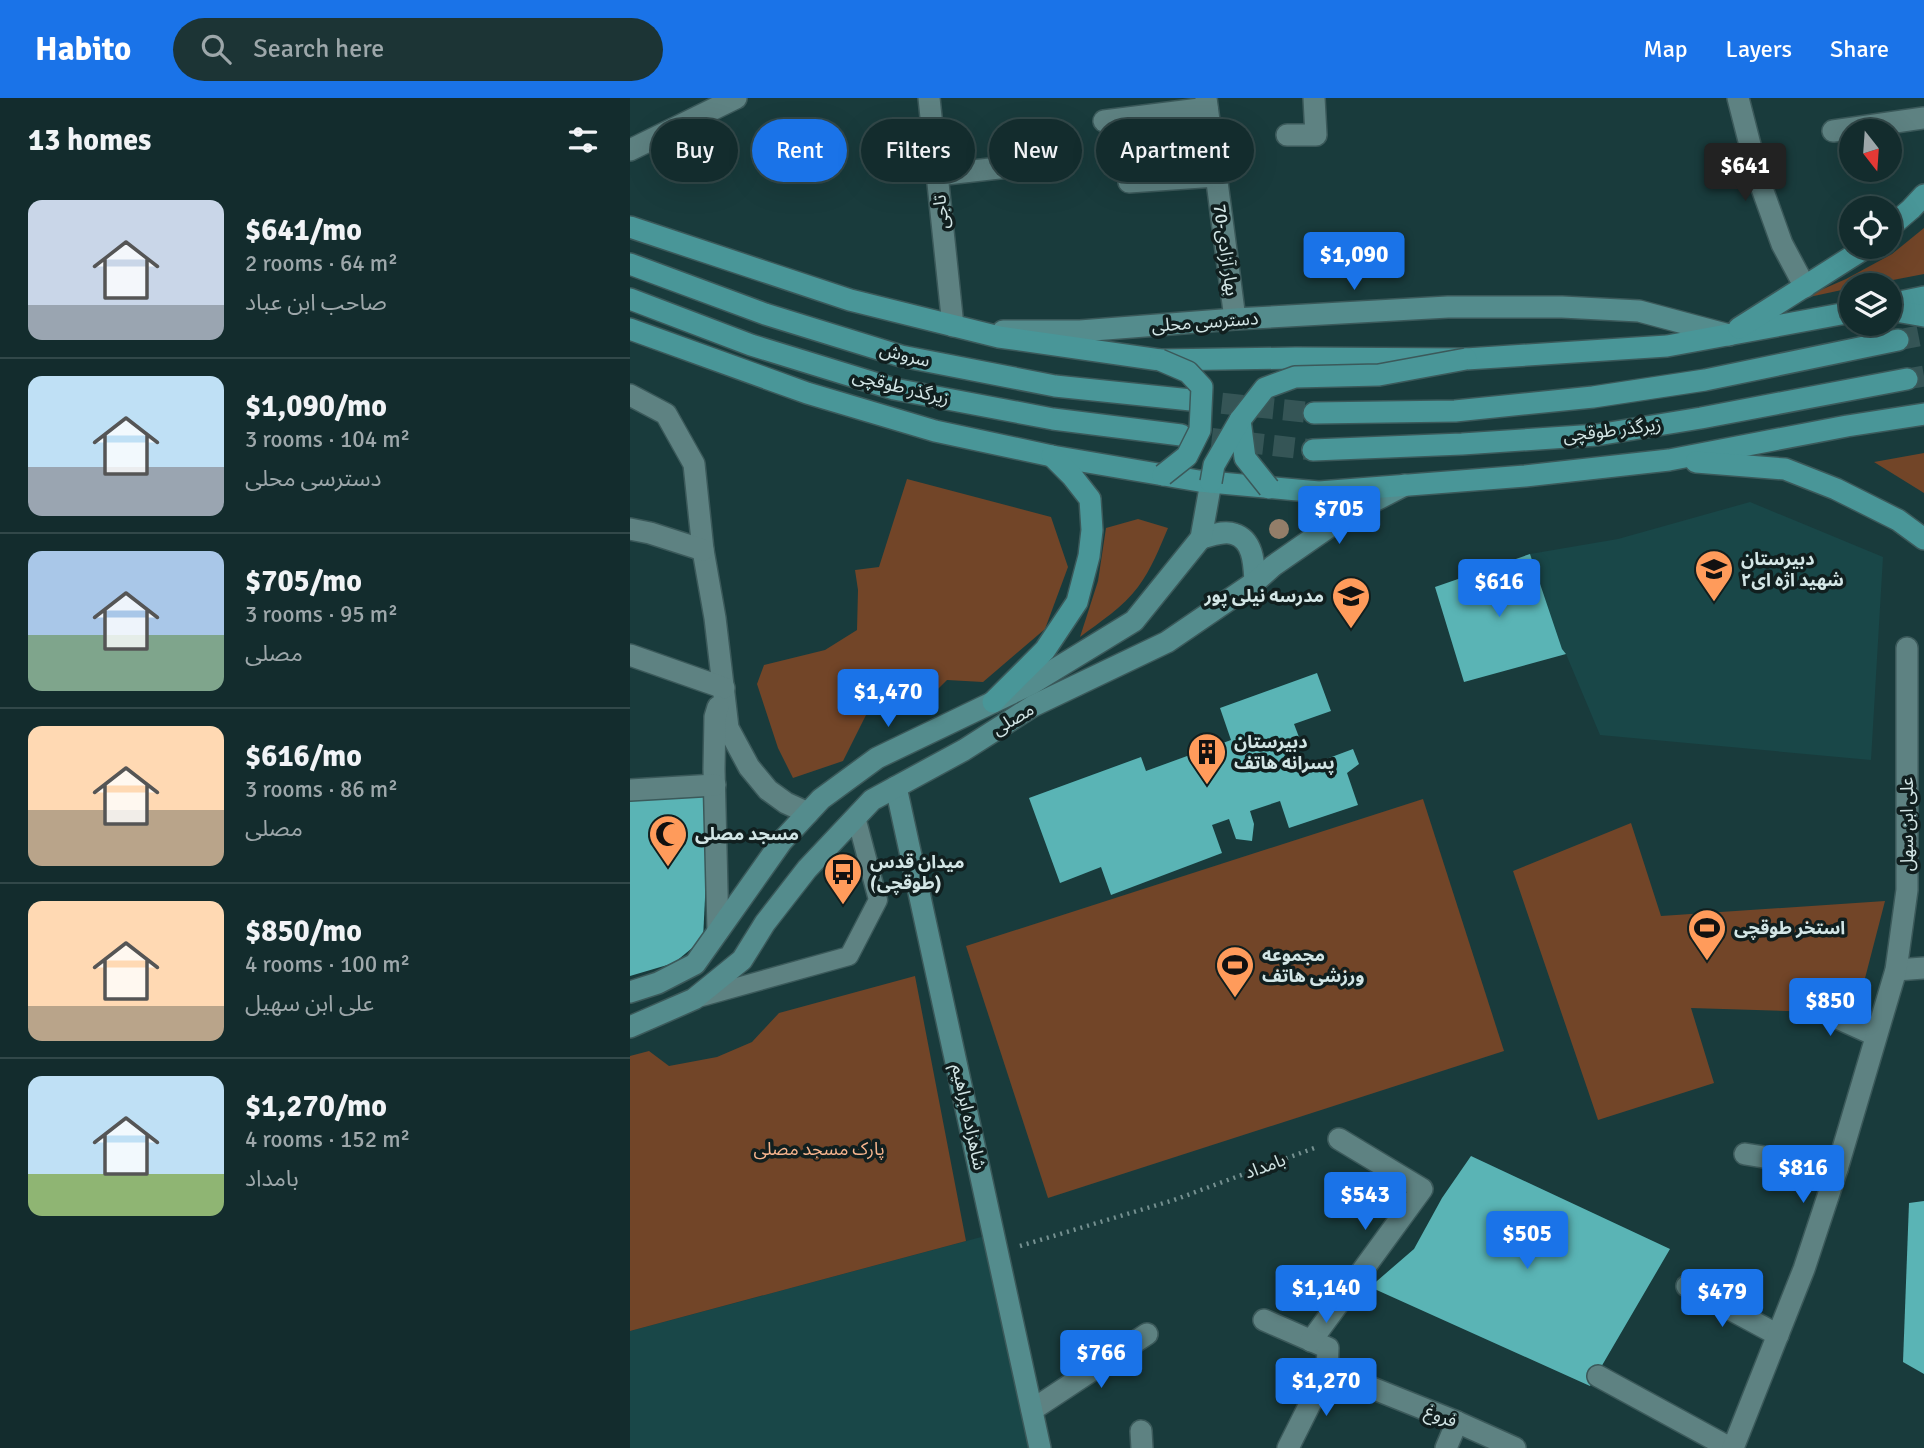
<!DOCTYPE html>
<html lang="en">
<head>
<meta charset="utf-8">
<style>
	body { margin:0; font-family:Signika,"Noto Sans Arabic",sans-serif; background:#1c3435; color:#f1f3f6; height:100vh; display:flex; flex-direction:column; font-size:26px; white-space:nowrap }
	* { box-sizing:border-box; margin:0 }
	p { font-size:23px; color:#9da7aa }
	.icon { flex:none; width:38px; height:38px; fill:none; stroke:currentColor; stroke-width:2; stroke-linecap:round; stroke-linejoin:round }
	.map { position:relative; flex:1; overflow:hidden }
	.panel { display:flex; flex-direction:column; background:#132c2d; width:630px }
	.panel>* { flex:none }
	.banner { position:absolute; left:21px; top:21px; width:665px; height:63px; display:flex; gap:14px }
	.needle { width:46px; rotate:163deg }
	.fabs { position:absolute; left:1209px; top:21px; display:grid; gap:14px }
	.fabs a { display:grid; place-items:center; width:63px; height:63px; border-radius:50%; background:#132c2d; box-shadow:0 7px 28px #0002,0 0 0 2px #324849; font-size:35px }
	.price { position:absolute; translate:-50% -60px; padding:0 16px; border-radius:7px; background:#1a73e8; color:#fff; font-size:23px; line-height:46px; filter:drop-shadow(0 2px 4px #0008) }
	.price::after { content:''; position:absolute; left:50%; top:42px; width:21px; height:16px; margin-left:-10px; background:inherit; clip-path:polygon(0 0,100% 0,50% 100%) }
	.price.active { background:#222; color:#fff }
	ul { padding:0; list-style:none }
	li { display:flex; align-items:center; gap:21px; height:175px; padding:0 28px }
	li+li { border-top:2px solid #324849 }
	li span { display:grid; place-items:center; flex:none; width:196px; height:140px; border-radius:14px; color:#555 }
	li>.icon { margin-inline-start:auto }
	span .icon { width:84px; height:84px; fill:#fffc; stroke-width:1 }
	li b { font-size:30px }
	h2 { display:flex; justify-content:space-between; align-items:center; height:84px; padding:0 28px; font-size:30px }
	.tag { padding:0 24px; border-radius:32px; background:#132c2d; box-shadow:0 7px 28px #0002,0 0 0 2px #324849; font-size:24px; line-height:63px }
	.tag.active { background:#1a73e8; color:#fff }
	header { display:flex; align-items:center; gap:42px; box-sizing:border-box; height:98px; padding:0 35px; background:#1a73e8; color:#fff }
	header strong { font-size:33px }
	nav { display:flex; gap:38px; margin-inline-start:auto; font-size:24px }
	.search { width:490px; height:63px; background:#1c3435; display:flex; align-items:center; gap:18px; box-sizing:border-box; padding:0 24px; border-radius:38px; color:#9da7aa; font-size:26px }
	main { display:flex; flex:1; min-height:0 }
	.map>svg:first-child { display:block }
</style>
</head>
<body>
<header>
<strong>Habito</strong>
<div class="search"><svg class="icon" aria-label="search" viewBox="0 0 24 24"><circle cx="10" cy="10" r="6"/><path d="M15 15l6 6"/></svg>Search here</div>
<nav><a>Map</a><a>Layers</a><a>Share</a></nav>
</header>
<main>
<section class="panel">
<h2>13 homes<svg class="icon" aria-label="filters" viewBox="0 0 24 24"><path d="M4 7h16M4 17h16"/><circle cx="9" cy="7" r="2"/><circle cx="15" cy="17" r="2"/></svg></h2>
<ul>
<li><span style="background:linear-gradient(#c9d6e8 75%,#9aa5b1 0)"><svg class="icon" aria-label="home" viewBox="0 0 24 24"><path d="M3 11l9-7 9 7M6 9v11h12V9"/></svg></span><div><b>$641/mo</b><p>2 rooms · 64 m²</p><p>صاحب ابن عباد</p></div></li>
<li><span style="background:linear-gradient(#bfe0f5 65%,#9aa5b1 0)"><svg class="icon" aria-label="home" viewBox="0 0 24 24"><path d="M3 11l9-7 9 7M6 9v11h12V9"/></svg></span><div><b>$1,090/mo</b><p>3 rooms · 104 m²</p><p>دسترسی محلی</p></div></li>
<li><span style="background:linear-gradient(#a9c7e8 60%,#7fa58c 0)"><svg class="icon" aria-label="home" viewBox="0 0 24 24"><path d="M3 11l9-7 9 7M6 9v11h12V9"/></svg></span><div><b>$705/mo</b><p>3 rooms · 95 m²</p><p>مصلی</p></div></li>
<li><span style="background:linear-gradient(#ffd9b3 60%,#b9a48a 0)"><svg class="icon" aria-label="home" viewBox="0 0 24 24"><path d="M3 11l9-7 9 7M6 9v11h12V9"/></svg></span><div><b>$616/mo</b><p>3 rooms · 86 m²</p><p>مصلی</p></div></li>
<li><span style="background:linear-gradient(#ffd9b3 75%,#b9a48a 0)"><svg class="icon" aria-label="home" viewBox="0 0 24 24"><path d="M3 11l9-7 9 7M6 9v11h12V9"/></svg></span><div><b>$850/mo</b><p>4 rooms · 100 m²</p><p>علی ابن سهیل</p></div></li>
<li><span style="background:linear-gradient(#bfe0f5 70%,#8fb573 0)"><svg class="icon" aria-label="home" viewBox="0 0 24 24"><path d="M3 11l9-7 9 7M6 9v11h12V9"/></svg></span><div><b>$1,270/mo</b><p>4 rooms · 152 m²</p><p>بامداد</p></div></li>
</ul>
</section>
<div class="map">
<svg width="1294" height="1350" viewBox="0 0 1294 1350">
	<rect width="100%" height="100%" fill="#193b3c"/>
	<g fill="#194748">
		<polygon points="1120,404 1253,459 1241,662 970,637 936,556 932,551 900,456 988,441"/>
		<polygon points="355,1138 410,1350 0,1350 0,1233"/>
	</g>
	<g fill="#724528">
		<polygon points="1294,130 1294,176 1237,187 1222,187 1221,190 1170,201 1216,181 1262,156"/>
		<polygon points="1294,355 1294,395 1244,364"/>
		<polygon points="277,381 421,419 438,469 415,531 353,584 317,582 291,608 236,617 213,663 163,680 148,650 127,586 134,567 195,552 227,532 228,492 225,472 249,469"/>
		<path d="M 508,421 L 538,430 C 530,449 521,472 508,489 C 493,509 470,524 450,539 L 468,483 L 476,430 Z"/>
		<polygon points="793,701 874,953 418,1100 336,848"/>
		<polygon points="1001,725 1031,818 1255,803 1226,915 1061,910 1084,985 968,1022 883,773"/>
		<polygon points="285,878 336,1143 0,1233 0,958 19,953 39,968 87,959 122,944 149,915"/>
	</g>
	<g fill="#5ab4b5">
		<polygon points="900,456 932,551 936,556 834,584 805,489"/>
		<polygon points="687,575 701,613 664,626 672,647 657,653 664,673 723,651 729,666 717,675 728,707 659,730 650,703 620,713 624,726 622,743 606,741 599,721 582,727 592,755 481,797 471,769 430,785 399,700 511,659 516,673 601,642 590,610"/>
		<polygon points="0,695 80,698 73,841 44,865 0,878"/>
		<polygon points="841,1058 1040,1151 960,1288 740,1189 784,1151 812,1100"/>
		<polygon points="1294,1103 1294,1276 1273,1264 1279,1105"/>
	</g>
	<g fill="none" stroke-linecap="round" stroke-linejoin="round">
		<g stroke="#355556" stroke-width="21" stroke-dasharray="21 10" stroke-linecap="butt">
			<polyline points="1268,242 1294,237"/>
			<polyline points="1277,281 1294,278"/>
			<polyline points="561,302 684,315"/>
			<polyline points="551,337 683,352"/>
		</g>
		<defs>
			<polyline id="lane" points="68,900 219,858 248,802 226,719"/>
			<g id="street">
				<polyline points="299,0 323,228"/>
				<polyline points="576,0 605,221"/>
				<polyline points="1108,0 1129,82 1152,146 1175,189"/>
				<polyline points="474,23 577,10"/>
				<polyline points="1203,33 1294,20"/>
				<polyline points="657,37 686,37 684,0"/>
				<polyline points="0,52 106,0"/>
				<polyline points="307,77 396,67"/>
				<polyline points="499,84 586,78"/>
				<polyline points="0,297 36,316 64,366 73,452 85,520 98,630 119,669 138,692 156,705 178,715"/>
				<polyline points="0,431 20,435 73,452"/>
				<polyline points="0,557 94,590"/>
				<polyline points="88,609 85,619 84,671 88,833"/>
				<polyline points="0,692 85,687"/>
				<polyline points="1266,872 1294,870"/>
				<polyline points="1172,904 1245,937"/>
				<polyline points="1115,1056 1207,1071"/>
				<polyline points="1057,1188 1148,1237"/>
				<polyline points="634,1222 698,1250 697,1272 658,1350"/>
				<polyline points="681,1243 792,1091 709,1041"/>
				<polyline points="697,1272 827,1324 885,1350"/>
				<polyline points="968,1278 1100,1350"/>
				<polyline points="402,1312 517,1236"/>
				<polyline points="511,1333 512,1350"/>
				<polyline points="816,1350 827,1324"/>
				<polyline points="1103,1350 1174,1171 1207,1071 1266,872 1277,792 1277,550"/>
			</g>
			<g id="secondary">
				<polyline points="373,233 450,233 605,221 818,209 932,209 1009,213 1099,237"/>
				<path d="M 571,440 C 581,438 594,432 604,436 C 624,442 624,467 625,484"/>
				<polyline points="266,689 410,1350"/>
				<polyline points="0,894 28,885 65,866 152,743 191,701 247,660 401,586 504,523 571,440 581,384"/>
				<polyline points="0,929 64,901 112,862 135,825 177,771 242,702 334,652 403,608 537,544 625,484 643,468 715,418 775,387"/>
			</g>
			<g id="primary">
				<polyline points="0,129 220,202 369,239 530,262 666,260 836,261 1037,248 1222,214"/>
				<polyline points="1260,129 1281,111 1294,97"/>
				<polyline points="0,166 135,216 271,258 425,288 561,302"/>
				<polyline points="0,201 121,247 264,291 423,321 551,337"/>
				<polyline points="1260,206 1294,199"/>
				<polyline points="1260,212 1294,218"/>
				<polyline points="1109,230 1237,149"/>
				<polyline points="0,231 177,295 305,333 422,358 569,383 689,394 895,378 1039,362 1217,328 1294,316"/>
				<polyline points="684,315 825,313 963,299 1075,282 1268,242"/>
				<polyline points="683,352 832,346 967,337 1071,320 1277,281"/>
				<polyline points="1066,364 1155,371 1206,391 1268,422 1294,441"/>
				<polyline points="363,604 415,552 447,504 459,458 462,432 460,401 442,378 422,358"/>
			</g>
		</defs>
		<use href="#lane" stroke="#3b595a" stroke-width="21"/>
		<use href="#street" stroke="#3b595a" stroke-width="24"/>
		<use href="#secondary" stroke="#3b595a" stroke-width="24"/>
		<use href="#primary" stroke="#3b595a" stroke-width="24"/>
		<polyline stroke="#759090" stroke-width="4.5" stroke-dasharray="2 5" stroke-linecap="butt" points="390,1148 544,1102 687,1049"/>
		<use href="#lane" stroke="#5e8282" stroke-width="18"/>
		<use href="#street" stroke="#5e8282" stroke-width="21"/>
		<use href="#secondary" stroke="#548c8d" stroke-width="21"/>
		<use href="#primary" stroke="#499698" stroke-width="21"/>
		<defs>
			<g id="primary-bridge">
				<polyline points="530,262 558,274 572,289 570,332 557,358 533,377"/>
				<polyline points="610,322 615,360 639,390"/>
				<polyline points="581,384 584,367 610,322 635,290 665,279 749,277 836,261"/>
			</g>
		</defs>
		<use href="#primary-bridge" stroke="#3b595a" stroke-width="24" stroke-linecap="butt"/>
		<use href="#primary-bridge" stroke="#499698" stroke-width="21"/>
	</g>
	<circle fill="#937e69" cx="649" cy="431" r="10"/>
	<defs>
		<symbol id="school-pin" viewBox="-11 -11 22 30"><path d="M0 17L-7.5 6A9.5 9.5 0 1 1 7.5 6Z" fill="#ff9b5b" stroke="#111f1f"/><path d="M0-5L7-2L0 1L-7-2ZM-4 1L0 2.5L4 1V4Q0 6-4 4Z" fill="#111"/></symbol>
		<symbol id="building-pin" viewBox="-11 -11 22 30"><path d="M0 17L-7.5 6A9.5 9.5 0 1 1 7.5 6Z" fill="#ff9b5b" stroke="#111f1f"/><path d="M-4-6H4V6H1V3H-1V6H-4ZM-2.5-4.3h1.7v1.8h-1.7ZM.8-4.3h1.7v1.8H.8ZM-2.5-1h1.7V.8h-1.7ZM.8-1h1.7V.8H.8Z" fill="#111"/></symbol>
		<symbol id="mosque-pin" viewBox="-11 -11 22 30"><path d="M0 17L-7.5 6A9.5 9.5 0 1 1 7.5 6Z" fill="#ff9b5b" stroke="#111f1f"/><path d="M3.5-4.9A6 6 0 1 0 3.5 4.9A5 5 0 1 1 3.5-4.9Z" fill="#111"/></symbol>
		<symbol id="bus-pin" viewBox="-11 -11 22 30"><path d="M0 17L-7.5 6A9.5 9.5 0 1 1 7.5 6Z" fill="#ff9b5b" stroke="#111f1f"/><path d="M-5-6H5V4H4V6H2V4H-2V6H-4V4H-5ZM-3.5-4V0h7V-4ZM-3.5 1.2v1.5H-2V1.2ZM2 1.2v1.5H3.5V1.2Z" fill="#111"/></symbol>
		<symbol id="stadium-pin" viewBox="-11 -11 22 30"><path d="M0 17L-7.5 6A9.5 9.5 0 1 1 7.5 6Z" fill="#ff9b5b" stroke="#111f1f"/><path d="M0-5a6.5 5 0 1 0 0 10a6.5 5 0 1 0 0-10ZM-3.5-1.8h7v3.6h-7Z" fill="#111"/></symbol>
	</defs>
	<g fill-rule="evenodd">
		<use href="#school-pin" x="1062" y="449" width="44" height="60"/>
		<use href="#school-pin" x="699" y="476" width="44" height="60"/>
		<use href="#building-pin" x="555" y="632" width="44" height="60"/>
		<use href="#mosque-pin" x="16" y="714" width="44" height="60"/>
		<use href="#bus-pin" x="191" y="752" width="44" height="60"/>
		<use href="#stadium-pin" x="1055" y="808" width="44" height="60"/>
		<use href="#stadium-pin" x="583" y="845" width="44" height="60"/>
	</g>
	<g text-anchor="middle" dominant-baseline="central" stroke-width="7" stroke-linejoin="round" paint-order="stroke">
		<g font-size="18" fill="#d3e6e6" stroke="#111f1f">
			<text transform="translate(311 114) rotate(-96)">تاجی</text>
			<text transform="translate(596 152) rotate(82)">70-بهار آزادی</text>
			<text transform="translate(575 224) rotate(-4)">دسترسی محلی</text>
			<text transform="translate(275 257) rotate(14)">سروش</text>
			<text transform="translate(271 289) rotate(14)">زیرگذر طوقچی</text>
			<text transform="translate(982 332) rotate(-7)">زیرگذر طوقچی</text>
			<text transform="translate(383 621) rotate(-31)">مصلی</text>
			<text transform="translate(1277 726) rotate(-90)">علی ابن سهل</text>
			<text transform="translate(339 1019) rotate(78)">شاهزاده ابراهیم</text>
			<text transform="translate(635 1068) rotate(-20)">بامداد</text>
			<text transform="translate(811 1318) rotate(22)">فروغ</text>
		</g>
		<g font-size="18" font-weight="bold" fill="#d3e6e6" stroke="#111f1f" text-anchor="start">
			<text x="1111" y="461">دبیرستان<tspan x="1111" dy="21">شهید اژه ای۲</tspan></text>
			<text x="694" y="498" text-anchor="end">مدرسه نیلی پور</text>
			<text x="604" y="644">دبیرستان<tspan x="604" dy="21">پسرانه هاتف</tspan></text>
			<text x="65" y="736">مسجد مصلی</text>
			<text x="240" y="764">میدان قدس<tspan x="240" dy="21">(طوقچی)</tspan></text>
			<text x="1104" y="830">استخر طوقچی</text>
			<text x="632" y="857">مجموعه<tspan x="632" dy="21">ورزشی هاتف</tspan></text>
		</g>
		<g font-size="18" fill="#f7b58e" stroke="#111f1f">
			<text x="189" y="1051">پارک مسجد مصلی</text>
		</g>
	</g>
</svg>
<div class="fabs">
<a><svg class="needle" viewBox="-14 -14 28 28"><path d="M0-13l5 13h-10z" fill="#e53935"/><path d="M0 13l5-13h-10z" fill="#9da7aa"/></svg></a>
<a><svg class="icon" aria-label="locate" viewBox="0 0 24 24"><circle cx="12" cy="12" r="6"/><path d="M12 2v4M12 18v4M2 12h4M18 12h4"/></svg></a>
<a><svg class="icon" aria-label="layers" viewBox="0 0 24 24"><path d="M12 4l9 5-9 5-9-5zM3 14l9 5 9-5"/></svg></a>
</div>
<b class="price active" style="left:1115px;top:105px">$641</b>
<b class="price" style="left:724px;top:194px">$1,090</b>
<b class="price" style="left:709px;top:448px">$705</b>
<b class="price" style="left:869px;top:521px">$616</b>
<b class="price" style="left:258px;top:631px">$1,470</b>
<b class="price" style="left:1200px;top:940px">$850</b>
<b class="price" style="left:1173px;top:1107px">$816</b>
<b class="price" style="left:735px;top:1134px">$543</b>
<b class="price" style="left:897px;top:1173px">$505</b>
<b class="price" style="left:696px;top:1227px">$1,140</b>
<b class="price" style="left:1092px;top:1231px">$479</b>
<b class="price" style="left:471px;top:1292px">$766</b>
<b class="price" style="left:696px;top:1320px">$1,270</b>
<div class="banner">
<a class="tag">Buy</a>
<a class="tag active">Rent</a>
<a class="tag">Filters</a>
<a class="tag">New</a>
<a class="tag">Apartment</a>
</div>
</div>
</main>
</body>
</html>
